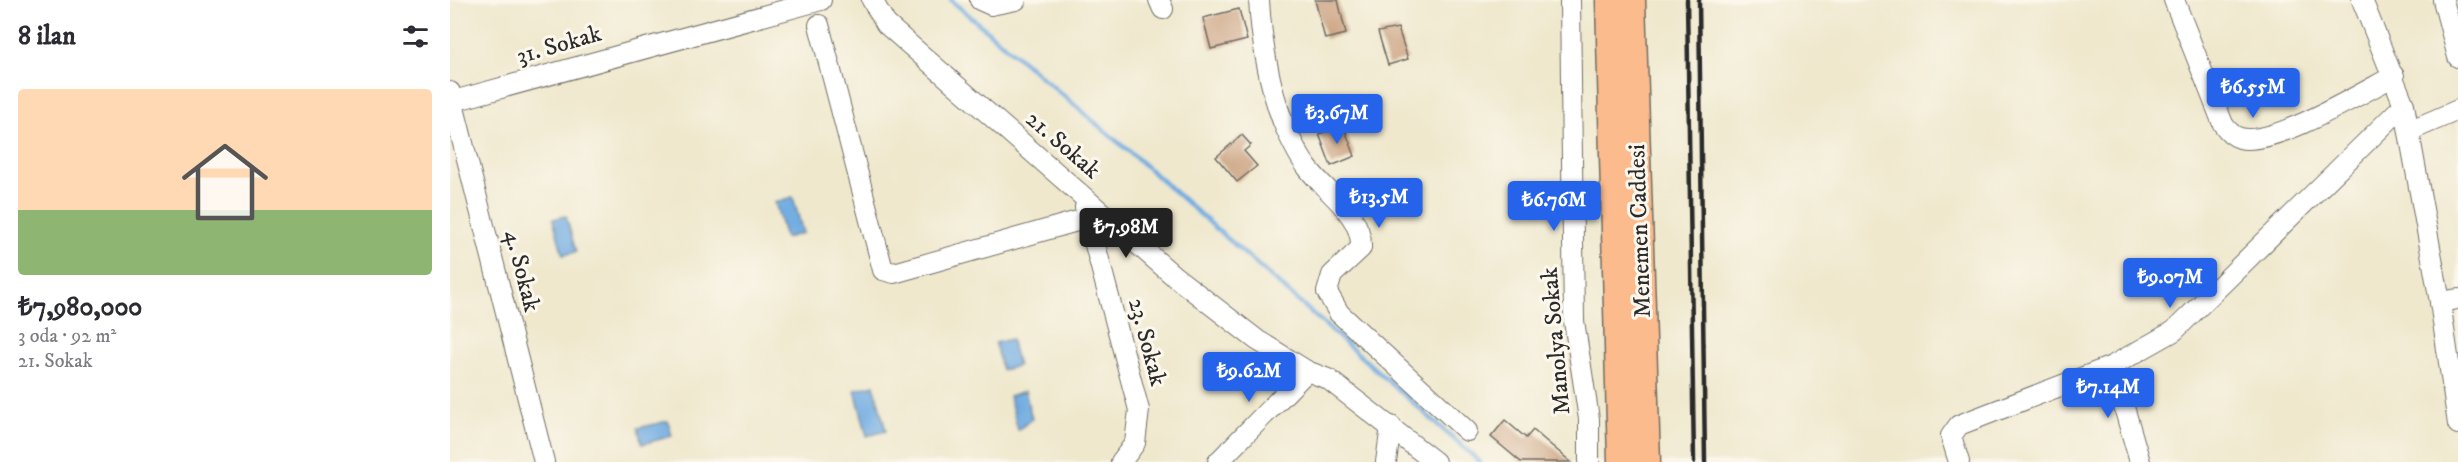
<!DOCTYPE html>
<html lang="tr">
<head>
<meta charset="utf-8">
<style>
	body { margin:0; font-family:"IM FELL DW Pica",serif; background:#f7f7f7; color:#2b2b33; height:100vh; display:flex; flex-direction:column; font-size:22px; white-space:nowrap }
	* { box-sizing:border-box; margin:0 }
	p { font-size:20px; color:#7c7c81 }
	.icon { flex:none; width:33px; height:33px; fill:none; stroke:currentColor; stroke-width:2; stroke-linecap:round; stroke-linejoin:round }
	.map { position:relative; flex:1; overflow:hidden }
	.side { display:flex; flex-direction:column; background:#fff; width:450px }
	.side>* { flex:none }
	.price { position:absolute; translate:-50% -51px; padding:0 14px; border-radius:6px; background:#2563eb; color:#fff; font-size:20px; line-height:39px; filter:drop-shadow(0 2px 3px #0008) }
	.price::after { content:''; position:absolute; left:50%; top:36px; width:18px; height:14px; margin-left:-9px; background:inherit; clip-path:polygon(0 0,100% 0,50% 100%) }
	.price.on { background:#222; color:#fff }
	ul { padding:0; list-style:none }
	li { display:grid; align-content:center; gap:12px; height:318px; padding:0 18px }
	li span { display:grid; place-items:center; height:186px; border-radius:6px; color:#555 }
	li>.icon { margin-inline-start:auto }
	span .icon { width:108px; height:108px; fill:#fffc; stroke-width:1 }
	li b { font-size:26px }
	h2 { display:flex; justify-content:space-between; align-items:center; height:72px; padding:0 18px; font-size:26px }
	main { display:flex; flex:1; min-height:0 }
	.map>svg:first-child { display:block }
</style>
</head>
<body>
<main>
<section class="side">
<h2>8 ilan<svg class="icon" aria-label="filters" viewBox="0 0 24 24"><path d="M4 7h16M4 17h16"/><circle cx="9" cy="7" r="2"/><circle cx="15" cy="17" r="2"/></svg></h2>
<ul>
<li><span style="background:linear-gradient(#ffd9b3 65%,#8fb573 0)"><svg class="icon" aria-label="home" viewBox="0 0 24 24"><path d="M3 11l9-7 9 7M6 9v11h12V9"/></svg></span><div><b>₺7,980,000</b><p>3 oda · 92 m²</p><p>21. Sokak</p></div></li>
</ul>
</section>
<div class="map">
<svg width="2008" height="462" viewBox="0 0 2008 462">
	<rect width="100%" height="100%" fill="#fbf7ec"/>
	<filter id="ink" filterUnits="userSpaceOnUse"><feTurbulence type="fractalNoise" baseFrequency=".0167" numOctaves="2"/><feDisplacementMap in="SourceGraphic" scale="12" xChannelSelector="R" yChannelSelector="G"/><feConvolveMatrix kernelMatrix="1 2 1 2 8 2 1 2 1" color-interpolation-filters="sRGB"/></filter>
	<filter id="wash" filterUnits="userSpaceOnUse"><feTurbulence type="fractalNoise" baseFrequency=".008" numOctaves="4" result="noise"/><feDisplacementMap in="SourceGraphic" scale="24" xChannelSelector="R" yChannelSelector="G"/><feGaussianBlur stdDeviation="1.35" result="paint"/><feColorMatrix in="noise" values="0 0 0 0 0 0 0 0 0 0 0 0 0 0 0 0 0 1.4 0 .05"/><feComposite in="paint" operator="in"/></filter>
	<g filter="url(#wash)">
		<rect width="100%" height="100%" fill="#efe8cd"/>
		<g fill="#70abe1" stroke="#4e6b86" stroke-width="1.5">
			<polygon points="343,197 353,233 335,238 325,202"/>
			<polygon points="116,216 126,252 113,255 103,219"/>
			<polygon points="561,339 568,366 552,370 545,343"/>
			<polygon points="424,385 436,431 417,436 405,390"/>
			<polygon points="575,391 582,419 568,430 559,396"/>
			<polygon points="218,421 222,436 192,444 188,428"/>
		</g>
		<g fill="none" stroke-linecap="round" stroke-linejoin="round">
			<polyline stroke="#70abe1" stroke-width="4.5" points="501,0 682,154 1030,462"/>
		</g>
		<g id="blocks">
			<g fill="#c89c79">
				<polygon points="865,0 888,0 896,34 875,39"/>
				<polygon points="789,9 797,40 761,49 753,18"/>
				<polygon points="948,28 958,59 938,65 928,32"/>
				<polygon points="893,125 905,156 881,166 869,134"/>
				<polygon points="792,135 801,145 794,151 807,166 787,182 766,157"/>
				<polygon points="1055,420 1076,438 1083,430 1121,462 1071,462 1041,437"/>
			</g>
		</g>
	</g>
	<g filter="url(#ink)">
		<use href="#blocks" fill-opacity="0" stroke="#706d64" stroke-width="1.5"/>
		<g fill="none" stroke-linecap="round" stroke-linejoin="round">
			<defs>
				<g id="minor">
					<polyline points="422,0 436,24 724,276 807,340 857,371 878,379 985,462"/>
					<polyline points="530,0 541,5 566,0"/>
					<polyline points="709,0 713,9"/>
					<path d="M 809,0 C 811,38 819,86 833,122 C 839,136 847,154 857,167 C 875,192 913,214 911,248 L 882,275 L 877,292 L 889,313 L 1017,431"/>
					<polyline points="1120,0 1124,321 1139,419 1139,462"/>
					<path d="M 1724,0 L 1773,124 C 1777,130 1782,136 1790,138 C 1823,147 1913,92 1944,76"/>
					<polyline points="1912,0 1954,105 1990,302 2008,424"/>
					<polyline points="1993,0 2008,57"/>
					<polyline points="369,25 433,270 444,273 638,218"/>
					<polyline points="0,92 94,462"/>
					<polyline points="0,102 371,0"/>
					<polyline points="1959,131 2008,110"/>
					<polyline points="635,207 689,410 685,443 671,462"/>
					<polyline points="1990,302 2008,299"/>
					<polyline points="1662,366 1690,462"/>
					<polyline points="768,462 857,371"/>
					<polyline points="936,462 941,426"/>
					<polyline points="1509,462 1501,436 1509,425 1662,366 1724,331 1954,105"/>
				</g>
				<g id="highway">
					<polyline points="1160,0 1172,462"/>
					<polyline points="1181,0 1196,462"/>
				</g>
			</defs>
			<use href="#minor" stroke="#706d64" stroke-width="22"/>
			<use href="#highway" stroke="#706d64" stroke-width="31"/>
			<use href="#minor" stroke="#fff" stroke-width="20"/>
			<use href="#highway" stroke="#fbbb8c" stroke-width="28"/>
			<g stroke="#2b2b2b" stroke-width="4.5">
				<polyline points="1237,0 1244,462"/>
				<polyline points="1249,0 1255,462"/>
			</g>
		</g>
	</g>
	<g text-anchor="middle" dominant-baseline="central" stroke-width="6" stroke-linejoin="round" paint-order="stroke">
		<g font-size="24" fill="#2b2b2b" stroke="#fbf7ec">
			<text transform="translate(109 45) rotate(-16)">31. Sokak</text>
			<text transform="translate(613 145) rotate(41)">21. Sokak</text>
			<text transform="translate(1190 231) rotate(-92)">Menemen Caddesi</text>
			<text transform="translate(72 271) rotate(76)">4. Sokak</text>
			<text transform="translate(1106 341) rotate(-95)">Manolya Sokak</text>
			<text transform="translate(697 342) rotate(75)">23. Sokak</text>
		</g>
	</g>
</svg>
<b class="price" style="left:1803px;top:119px">₺6.55M</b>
<b class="price" style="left:887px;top:145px">₺3.67M</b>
<b class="price" style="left:929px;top:229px">₺13.5M</b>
<b class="price" style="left:1104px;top:232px">₺6.76M</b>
<b class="price on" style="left:676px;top:259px">₺7.98M</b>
<b class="price" style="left:1720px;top:309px">₺9.07M</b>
<b class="price" style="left:799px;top:403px">₺9.62M</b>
<b class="price" style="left:1658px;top:419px">₺7.14M</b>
</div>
</main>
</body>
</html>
